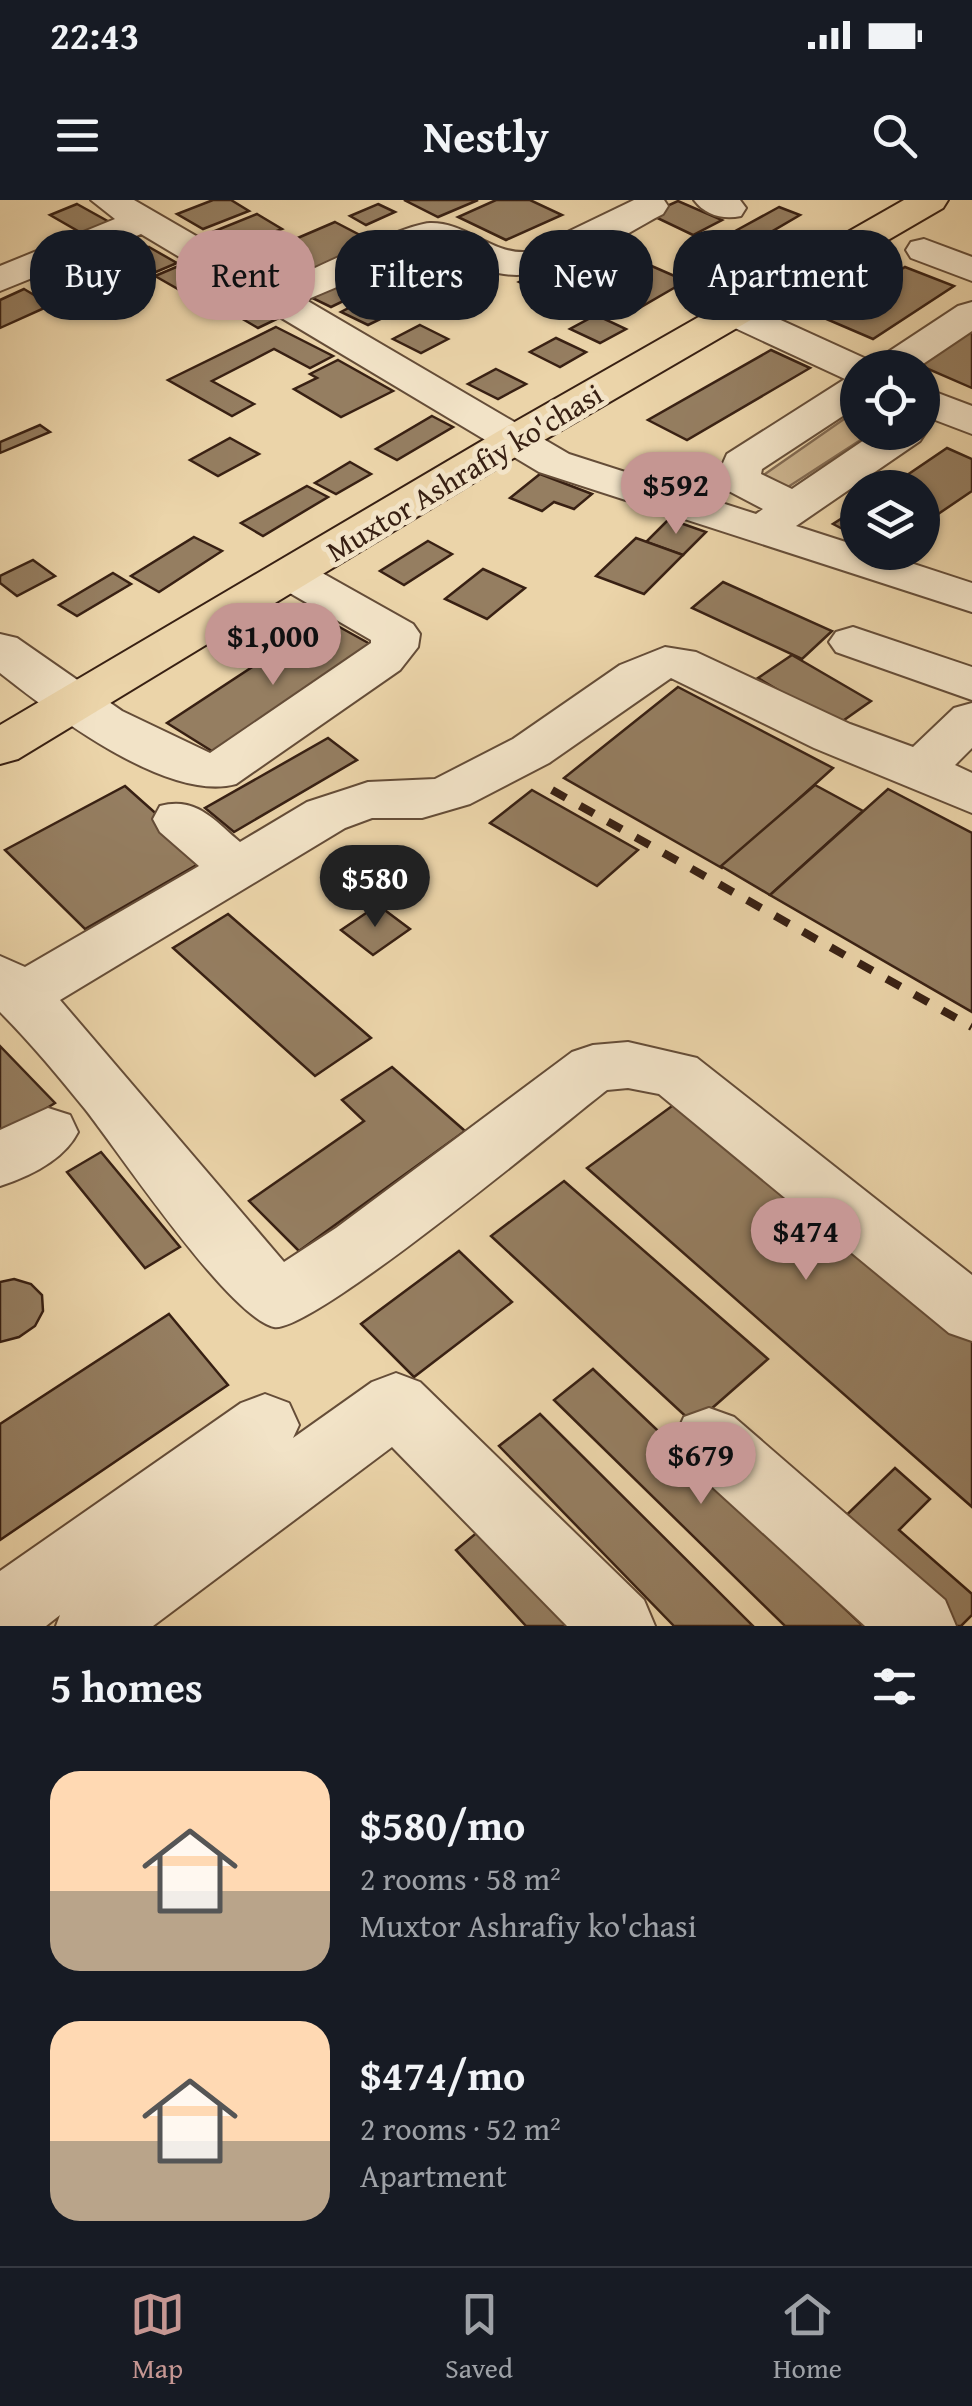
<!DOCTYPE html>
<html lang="en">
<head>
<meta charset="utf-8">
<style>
	body { margin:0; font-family:"Gentium Book Plus",serif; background:#242831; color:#f1f3f6; height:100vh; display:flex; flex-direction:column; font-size:38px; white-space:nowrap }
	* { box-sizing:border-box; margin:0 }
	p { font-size:32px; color:#9ea1a6 }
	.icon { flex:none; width:55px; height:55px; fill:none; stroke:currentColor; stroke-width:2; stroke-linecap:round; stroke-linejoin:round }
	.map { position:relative; height:1426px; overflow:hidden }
	.drawer { display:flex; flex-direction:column; background:#171b24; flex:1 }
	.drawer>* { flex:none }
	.top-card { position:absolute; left:30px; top:30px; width:912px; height:90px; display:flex; gap:20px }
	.tools { position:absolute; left:840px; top:150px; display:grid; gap:20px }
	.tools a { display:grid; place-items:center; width:100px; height:100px; border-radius:50%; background:#171b24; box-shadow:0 2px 8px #0004; font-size:50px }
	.price { position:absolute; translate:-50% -85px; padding:0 22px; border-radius:35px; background:#c59692; color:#111; font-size:32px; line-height:65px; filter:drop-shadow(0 2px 5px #0008) }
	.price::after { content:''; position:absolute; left:50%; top:60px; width:30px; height:22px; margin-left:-15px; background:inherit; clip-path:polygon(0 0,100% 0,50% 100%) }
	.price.current { background:#222; color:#fff }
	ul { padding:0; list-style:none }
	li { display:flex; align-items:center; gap:30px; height:250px; padding:0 50px }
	li span { display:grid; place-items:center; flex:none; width:280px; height:200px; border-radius:30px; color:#555 }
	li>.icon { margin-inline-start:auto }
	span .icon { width:120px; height:120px; fill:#fffc; stroke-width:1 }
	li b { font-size:42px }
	h2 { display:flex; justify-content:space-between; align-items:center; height:120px; padding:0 50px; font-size:42px }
	.tag { padding:0 35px; border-radius:40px; background:#171b24; box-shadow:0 2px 8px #0004; font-size:35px; line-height:90px }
	.tag.current { background:#c59692; color:#111 }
	.status { display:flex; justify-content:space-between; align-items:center; height:70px; padding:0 50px; background:#171b24; direction:ltr }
	.status svg { height:28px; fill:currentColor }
	header { display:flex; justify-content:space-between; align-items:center; height:130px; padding:0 50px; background:#171b24; font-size:45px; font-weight:800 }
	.dock { display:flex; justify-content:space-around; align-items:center; height:140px; border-top:2px solid #363941; background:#171b24; font-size:28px; color:#9ea1a6 }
	.dock a { display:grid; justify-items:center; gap:5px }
	.dock .current { color:#c59692 }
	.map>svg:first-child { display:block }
</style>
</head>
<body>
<div class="status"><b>22:43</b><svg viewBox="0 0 49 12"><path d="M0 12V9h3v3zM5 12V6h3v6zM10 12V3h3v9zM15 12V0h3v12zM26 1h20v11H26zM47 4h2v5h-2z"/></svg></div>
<header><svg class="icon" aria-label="menu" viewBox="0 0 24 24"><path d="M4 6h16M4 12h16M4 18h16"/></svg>Nestly<svg class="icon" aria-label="search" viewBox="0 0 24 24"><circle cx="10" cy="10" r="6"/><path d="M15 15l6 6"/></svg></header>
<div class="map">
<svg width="972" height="1426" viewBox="0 0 972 1426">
	<rect width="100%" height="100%" fill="#ebd4a9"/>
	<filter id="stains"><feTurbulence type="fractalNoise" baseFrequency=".002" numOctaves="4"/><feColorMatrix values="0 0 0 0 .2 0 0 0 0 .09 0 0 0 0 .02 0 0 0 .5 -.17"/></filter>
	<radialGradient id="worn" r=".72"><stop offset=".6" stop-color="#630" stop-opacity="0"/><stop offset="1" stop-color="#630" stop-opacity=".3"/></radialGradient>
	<polygon fill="#cdb590" stroke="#826a52" stroke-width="2.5" points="857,210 858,232 878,233 867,236 788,287 766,280 765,274"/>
	<g fill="#957e61" stroke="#382013" stroke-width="2.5">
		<polygon points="213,0 231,0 249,11 203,29 177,14"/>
		<polygon points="404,0 478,0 438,17"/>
		<polygon points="496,0 530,0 562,15 506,40 458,17"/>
		<polygon points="678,1 722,20 693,35 649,14"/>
		<polygon points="77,4 113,24 85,35 50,15"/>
		<polygon points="378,4 395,12 366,25 350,16"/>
		<polygon points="779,7 800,15 759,39 737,30"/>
		<polygon points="257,14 282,29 230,49 205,35"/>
		<polygon points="335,22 377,44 314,72 272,49"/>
		<polygon points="720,32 753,46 714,69 680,54"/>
		<polygon points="134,38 146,46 119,57 106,49"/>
		<polygon points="149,47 177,63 151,74 123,58"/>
		<polygon points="569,56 601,71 551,97 519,82"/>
		<polygon points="647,64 686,81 634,111 594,94"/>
		<polygon points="181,65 210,81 185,93 155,76"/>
		<polygon points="905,67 954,86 873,139 824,118"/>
		<polygon points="331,80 358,94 331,107 304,94"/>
		<polygon points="24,89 51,105 0,128 0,100"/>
		<polygon points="230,93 277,119 258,128 212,101"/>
		<polygon points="368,98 395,112 368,125 341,112"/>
		<polygon points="596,115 626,129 600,143 570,129"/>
		<polygon points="420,125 448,139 421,153 393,139"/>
		<polygon points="276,127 333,156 310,168 274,149 212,181 254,204 232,216 168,180"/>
		<polygon points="972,131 972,188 919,165"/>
		<polygon points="556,138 586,152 560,167 530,152"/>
		<polygon points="771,150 810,168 687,240 648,220"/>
		<polygon points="338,160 393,191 341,217 294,189 317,178 310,174"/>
		<polygon points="496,169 526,184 498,199 468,184"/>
		<polygon points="432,216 453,227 397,260 376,249"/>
		<polygon points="40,225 50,232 0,253 0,242"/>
		<polygon points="230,238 259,254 218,276 190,260"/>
		<polygon points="947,248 972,259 972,291 922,325 922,288 888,288"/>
		<polygon points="350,262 371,274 336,294 315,283"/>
		<polygon points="540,274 592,294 574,309 554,302 542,311 510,298"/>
		<polygon points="307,286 328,297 263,336 241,323"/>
		<polygon points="858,308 858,337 833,324"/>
		<polygon points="669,319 706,332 683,355 646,342"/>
		<polygon points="194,337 222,351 159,392 131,376"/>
		<polygon points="636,338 683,355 644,394 596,376"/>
		<polygon points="428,341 452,354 404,385 380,371"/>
		<polygon points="33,360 55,376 17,396 0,383 0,376"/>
		<polygon points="483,369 525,388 487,419 445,399"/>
		<polygon points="113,373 131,384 77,416 59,405"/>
		<polygon points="723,382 832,431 802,459 692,408"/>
		<polygon points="325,419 381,450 223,558 167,523"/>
		<polygon points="792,455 871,501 837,525 758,478"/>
		<polygon points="678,487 833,568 722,668 564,578"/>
		<polygon points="328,538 357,560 234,632 205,608"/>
		<polygon points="815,585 863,611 770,695 721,666"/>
		<polygon points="125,586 207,659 85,729 5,650"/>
		<polygon points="888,589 972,633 972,812 770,695"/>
		<polygon points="532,590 638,650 597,686 490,623"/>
		<polygon points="378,705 410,729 373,755 341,730"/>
		<polygon points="228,714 371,838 315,876 173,748"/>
		<polygon points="0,846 55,903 0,937"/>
		<polygon points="392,867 465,931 299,1051 249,1001 364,921 342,900"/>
		<polygon points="683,898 972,1136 972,1307 587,968"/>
		<polygon points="101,952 180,1047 145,1068 67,972"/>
		<polygon points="564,981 768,1159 694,1224 491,1036"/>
		<polygon points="459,1051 512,1102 414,1177 361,1124"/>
		<polygon points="14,1079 31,1084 42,1095 43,1111 35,1126 19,1137 0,1142 0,1082"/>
		<polygon points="169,1114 228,1185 0,1340 0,1224"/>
		<polygon points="593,1169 863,1426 785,1426 554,1200"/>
		<polygon points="540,1214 753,1426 674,1426 499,1246"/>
		<polygon points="895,1268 930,1299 899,1330 972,1394 972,1415 961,1426 936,1426 830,1331"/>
		<polygon points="498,1315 604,1426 526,1426 456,1350"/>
	</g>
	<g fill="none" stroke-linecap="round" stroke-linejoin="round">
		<defs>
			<g id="minor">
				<path d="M 91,0 L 134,0 L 279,84 C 309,72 404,24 430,23 C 466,22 491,54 526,52 L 634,0 L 664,0 L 668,6 L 663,14 C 616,38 554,85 498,73 C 475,68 456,54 434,46 L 306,100 L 569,254 L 756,314 L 763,309 L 723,288 L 716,279 L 727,254 L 845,179 L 720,121 L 715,113 L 720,105 L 734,101 L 748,105 L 873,162 L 958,106 L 972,102 L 972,131 L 917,168 L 858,168 L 858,206 L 762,269 L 761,274 L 792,289 L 876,232 L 922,232 L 922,227 L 926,232 L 920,241 L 796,326 L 858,346 L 858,352 L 877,352 L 972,383 L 972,412 L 539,272 L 141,34 L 0,91 L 0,66 L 115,19 Z"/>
				<path d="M 694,0 L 740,0 L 746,8 L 741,16 C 723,20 705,15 694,0 Z"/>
				<polygon points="924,39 972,57 972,81 911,58 906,50 911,42"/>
				<polygon points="922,187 972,206 972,234 922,215"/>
				<path d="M 292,361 L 308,365 L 413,424 L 420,434 L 418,447 L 400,470 L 236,584 C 168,603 52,514 0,473 L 0,434 L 17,438 L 122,511 L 210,553 L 371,443 L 371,440 L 276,385 L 269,375 L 276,365 Z"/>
				<polygon points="853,427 972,467 972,500 836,452 829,442 836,432"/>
				<path d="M 665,447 L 696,452 L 850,524 L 913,547 L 954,508 L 972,503 L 972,548 L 955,565 L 972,573 L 972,613 L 814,548 L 671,478 L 549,563 L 470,604 L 422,618 L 372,618 L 345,628 L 60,800 L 284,1062 L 336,1028 L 572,852 L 593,845 L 628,842 L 697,858 L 972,1075 L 972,1141 L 949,1133 L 659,894 L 628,888 L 607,890 C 563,924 310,1135 274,1127 C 229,1117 119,952 85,909 C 58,876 31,843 0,812 L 0,756 L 25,767 L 199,666 L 160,632 L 153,619 L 160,606 C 196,596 214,620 240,642 L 307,602 L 350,588 L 368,582 L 435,579 L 513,539 L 620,465 Z"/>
				<path d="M 48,908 L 70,915 L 78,932 C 64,960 30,976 0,986 L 0,930 Z"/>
				<polygon points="396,1173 420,1182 644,1400 655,1426 567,1426 392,1247 153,1426 56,1426 60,1415 46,1426 0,1426 0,1371 241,1203 265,1194 289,1203 299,1225 293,1238 372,1182"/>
				<polygon points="709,1208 734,1217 945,1400 956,1426 865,1426 684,1261 674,1239 684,1217"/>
			</g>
			<polygon id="major" points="904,0 948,0 943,8 527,250 18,559 0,564 0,525 497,232"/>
		</defs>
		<use href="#minor" stroke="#654d38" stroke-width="4"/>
		<use href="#major" stroke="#382013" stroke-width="4"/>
		<use href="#minor" fill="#f2e3c7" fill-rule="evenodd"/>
		<use href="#major" fill="#ebd4a9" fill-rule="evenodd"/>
		<polyline stroke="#382013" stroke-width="8" stroke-dasharray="16 16" stroke-linecap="butt" points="552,590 972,827"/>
	</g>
	<g text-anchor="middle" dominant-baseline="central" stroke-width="10" stroke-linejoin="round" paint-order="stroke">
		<g font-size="30" fill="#382013" stroke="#f2e3c7">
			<text transform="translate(464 272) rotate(-31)">Muxtor Ashrafiy ko'chasi</text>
		</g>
	</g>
	<rect width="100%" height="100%" filter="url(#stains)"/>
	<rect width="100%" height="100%" fill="url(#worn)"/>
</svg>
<div class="tools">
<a><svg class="icon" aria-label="locate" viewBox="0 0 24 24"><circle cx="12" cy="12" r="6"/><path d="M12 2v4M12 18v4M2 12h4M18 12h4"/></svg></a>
<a><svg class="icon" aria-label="layers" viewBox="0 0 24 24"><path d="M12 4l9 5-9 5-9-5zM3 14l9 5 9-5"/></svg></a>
</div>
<b class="price" style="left:676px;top:337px">$592</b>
<b class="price" style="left:273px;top:488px">$1,000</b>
<b class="price current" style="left:375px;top:730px">$580</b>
<b class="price" style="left:806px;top:1083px">$474</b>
<b class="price" style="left:701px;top:1307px">$679</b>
<div class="top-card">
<a class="tag">Buy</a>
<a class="tag current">Rent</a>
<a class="tag">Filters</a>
<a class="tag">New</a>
<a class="tag">Apartment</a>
</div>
</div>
<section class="drawer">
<h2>5 homes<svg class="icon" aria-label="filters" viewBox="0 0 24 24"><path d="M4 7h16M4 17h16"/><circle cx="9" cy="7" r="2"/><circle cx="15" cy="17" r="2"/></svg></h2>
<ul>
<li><span style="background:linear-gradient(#ffd9b3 60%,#b9a48a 0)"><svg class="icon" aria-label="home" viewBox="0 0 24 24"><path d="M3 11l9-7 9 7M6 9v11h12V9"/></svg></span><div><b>$580/mo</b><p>2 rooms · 58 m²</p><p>Muxtor Ashrafiy ko'chasi</p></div></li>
<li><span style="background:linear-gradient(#ffd9b3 60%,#b9a48a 0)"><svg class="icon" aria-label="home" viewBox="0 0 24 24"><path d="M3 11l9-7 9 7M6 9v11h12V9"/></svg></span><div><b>$474/mo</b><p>2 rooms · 52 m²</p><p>Apartment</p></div></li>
</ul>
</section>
<nav class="dock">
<a class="current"><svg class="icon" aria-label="map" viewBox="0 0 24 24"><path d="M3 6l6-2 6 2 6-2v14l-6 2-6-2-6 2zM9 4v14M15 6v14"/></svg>Map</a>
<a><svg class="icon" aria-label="saved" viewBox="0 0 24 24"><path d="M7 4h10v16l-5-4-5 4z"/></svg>Saved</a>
<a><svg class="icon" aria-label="home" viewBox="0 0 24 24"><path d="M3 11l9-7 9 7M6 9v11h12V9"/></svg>Home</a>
</nav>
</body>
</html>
